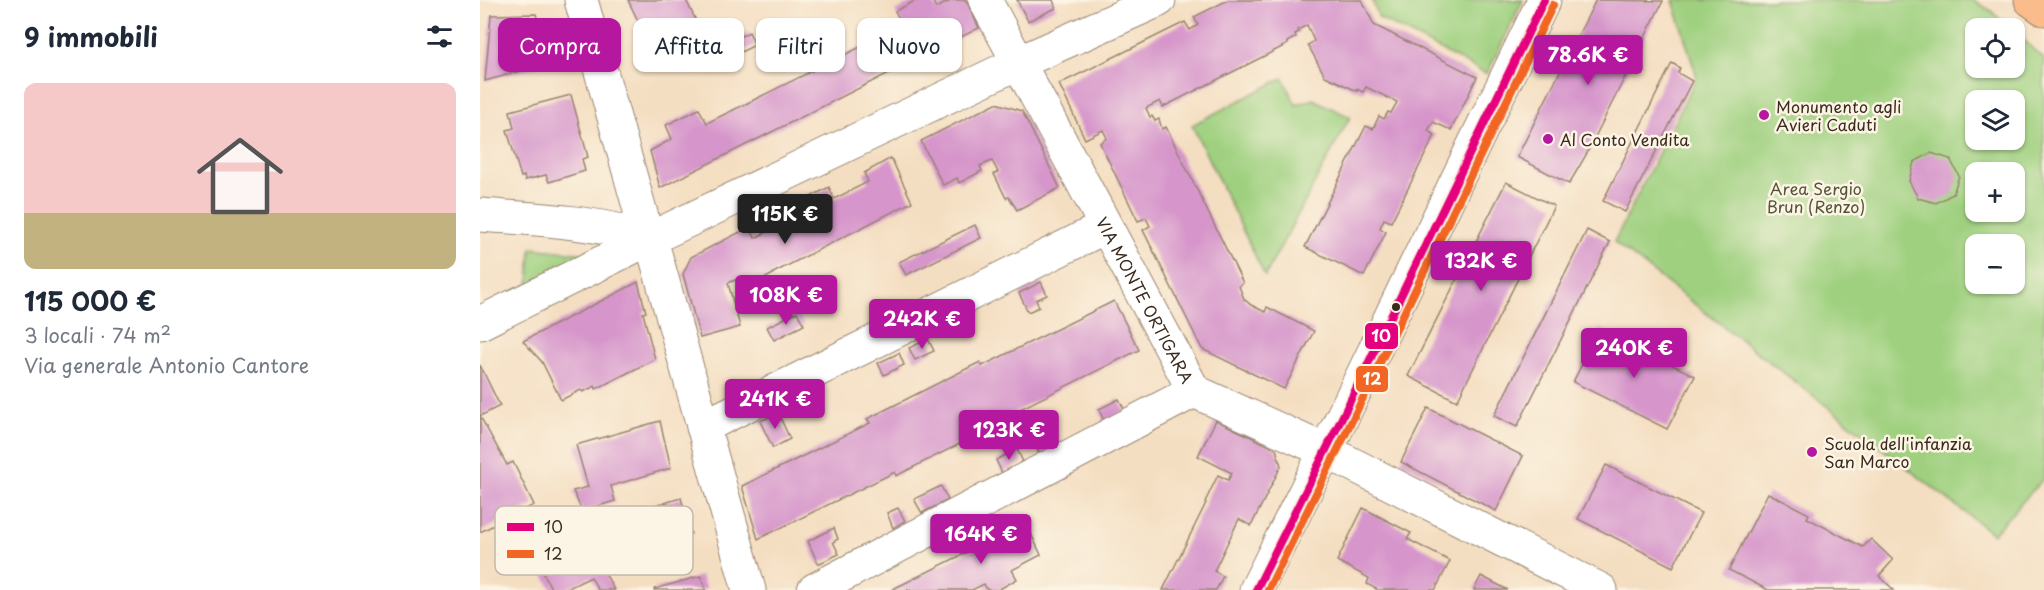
<!DOCTYPE html>
<html lang="it">
<head>
<meta charset="utf-8">
<style>
	body { margin:0; font-family:"Playpen Sans",sans-serif; background:#f2f2f3; color:#1f2937; height:100vh; display:flex; flex-direction:column; font-size:22px; white-space:nowrap }
	* { box-sizing:border-box; margin:0 }
	p { font-size:20px; color:#747a83 }
	.icon { flex:none; width:33px; height:33px; fill:none; stroke:currentColor; stroke-width:2; stroke-linecap:round; stroke-linejoin:round }
	.map { position:relative; flex:1; overflow:hidden }
	.details { display:flex; flex-direction:column; background:#fff; width:480px }
	.details>* { flex:none }
	.banner { position:absolute; left:18px; top:18px; width:570px; height:54px; display:flex; gap:12px }
	.buttons { position:absolute; left:1485px; top:18px; display:grid; gap:12px }
	.buttons a { display:grid; place-items:center; width:60px; height:60px; border-radius:12px; background:#fff; box-shadow:0 2px 4px #0004; font-size:30px }
	.price { position:absolute; translate:-50% -51px; padding:0 14px; border-radius:6px; background:#b5179e; color:#fff; font-size:20px; line-height:39px; filter:drop-shadow(0 2px 3px #0008) }
	.price::after { content:''; position:absolute; left:50%; top:36px; width:18px; height:14px; margin-left:-9px; background:inherit; clip-path:polygon(0 0,100% 0,50% 100%) }
	.price.on { background:#222; color:#fff }
	ul { padding:0; list-style:none }
	li { display:grid; align-content:center; gap:12px; height:318px; padding:0 24px }
	li span { display:grid; place-items:center; height:186px; border-radius:12px; color:#555 }
	li>.icon { margin-inline-start:auto }
	span .icon { width:108px; height:108px; fill:#fffc; stroke-width:1 }
	li b { font-size:26px }
	h2 { display:flex; justify-content:space-between; align-items:center; height:72px; padding:0 24px; font-size:26px }
	.pill { padding:0 21px; border-radius:12px; background:#fff; box-shadow:0 2px 4px #0004; font-size:21px; line-height:54px }
	.pill.on { background:#b5179e; color:#fff }
	main { display:flex; flex:1; min-height:0 }
	.map>svg:first-child { display:block }
</style>
</head>
<body>
<main>
<section class="details">
<h2>9 immobili<svg class="icon" aria-label="filters" viewBox="0 0 24 24"><path d="M4 7h16M4 17h16"/><circle cx="9" cy="7" r="2"/><circle cx="15" cy="17" r="2"/></svg></h2>
<ul>
<li><span style="background:linear-gradient(#f6c9c9 70%,#c2b280 0)"><svg class="icon" aria-label="home" viewBox="0 0 24 24"><path d="M3 11l9-7 9 7M6 9v11h12V9"/></svg></span><div><b>115 000 €</b><p>3 locali · 74 m²</p><p>Via generale Antonio Cantore</p></div></li>
</ul>
</section>
<div class="map">
<svg width="1564" height="590" viewBox="0 0 1564 590">
	<rect width="100%" height="100%" fill="#fcf5e5"/>
	<filter id="ink" filterUnits="userSpaceOnUse"><feTurbulence type="fractalNoise" baseFrequency=".0167" numOctaves="2"/><feDisplacementMap in="SourceGraphic" scale="12" xChannelSelector="R" yChannelSelector="G"/><feConvolveMatrix kernelMatrix="1 2 1 2 8 2 1 2 1" color-interpolation-filters="sRGB"/></filter>
	<filter id="wash" filterUnits="userSpaceOnUse"><feTurbulence type="fractalNoise" baseFrequency=".008" numOctaves="4" result="noise"/><feDisplacementMap in="SourceGraphic" scale="24" xChannelSelector="R" yChannelSelector="G"/><feGaussianBlur stdDeviation="1.35" result="paint"/><feColorMatrix in="noise" values="0 0 0 0 0 0 0 0 0 0 0 0 0 0 0 0 0 1.4 0 .05"/><feComposite in="paint" operator="in"/></filter>
	<g filter="url(#wash)">
		<rect width="100%" height="100%" fill="#f4dec1"/>
		<g fill="#9fd07f" stroke="#6d7d4e" stroke-width="1.5" fill-rule="evenodd">
			<polygon points="892,0 1043,0 1007,74 899,18"/>
			<path d="M 1193,0 L 1493,0 L 1510,10 L 1530,28 L 1496,28 L 1496,68 L 1534,68 L 1535,33 L 1564,59 L 1564,478 L 1513,534 L 1134,242 L 1217,77 ZM 1496,100 L 1534,100 L 1534,140 L 1496,140 ZM 1496,172 L 1534,172 L 1534,212 L 1496,212 ZM 1496,244 L 1534,244 L 1534,284 L 1496,284 Z"/>
			<polygon points="803,78 816,105 833,99 870,117 785,276 712,125"/>
			<polygon points="51,248 113,255 49,287"/>
		</g>
		<g id="blocks">
			<g fill="#d695cb">
				<polygon points="148,0 206,0 219,27 172,50"/>
				<polygon points="437,0 452,0 456,8 472,0 486,0 499,28 180,188 170,151 192,139 186,125 219,109 227,123 423,26 415,11"/>
				<polygon points="537,0 573,0 576,8 548,21"/>
				<polygon points="748,0 882,0 894,25 997,77 971,130 953,122 948,131 955,135 911,222 904,219 900,228 906,232 884,276 825,247 886,126 893,129 899,116 904,119 908,112 911,113 917,102 886,87 883,92 877,89 877,91 845,76 828,45 834,41 827,25 818,30 819,32 815,34 816,37 807,42 808,44 683,107 680,101 666,108 670,117 672,116 675,121 679,119 682,129 686,127 763,283 759,286 764,299 771,305 785,312 787,307 834,331 804,389 722,349 663,230 670,226 666,218 658,221 620,143 627,138 623,130 605,139 579,84 705,22 710,30 718,25 714,17"/>
				<polygon points="1116,0 1183,1 1106,155 1089,184 1037,157"/>
				<polygon points="56,14 70,63 5,81 11,15"/>
				<polygon points="269,32 275,45 255,55 249,42"/>
				<polygon points="1192,63 1200,68 1198,73 1212,81 1145,212 1123,201"/>
				<polygon points="91,95 108,157 102,159 105,171 69,182 66,175 45,180 44,176 41,177 27,130 34,128 30,111"/>
				<polygon points="516,103 542,111 580,188 537,210 529,197 526,198 514,174 518,172 512,161 500,166 502,171 479,183 477,178 463,185 441,141"/>
				<polygon points="1451,153 1470,159 1479,176 1473,194 1456,203 1438,198 1429,181 1434,162"/>
				<polygon points="411,158 432,202 293,273 293,274 266,289 260,278 248,283 260,327 220,338 203,274 211,257 270,227 275,238 326,213 321,202 349,187 354,199 388,182 384,173"/>
				<polygon points="1026,182 1074,206 977,401 928,376"/>
				<polygon points="495,225 501,238 426,275 419,262"/>
				<polygon points="1107,230 1130,242 1037,427 1014,416"/>
				<polygon points="158,282 166,312 163,313 175,359 116,389 115,386 103,392 101,390 81,400 62,362 43,341"/>
				<polygon points="561,282 567,295 556,300 559,307 548,312 539,293"/>
				<polygon points="634,301 659,350 526,416 529,419 416,476 415,472 278,539 262,486 390,423 387,419 500,362 502,366"/>
				<polygon points="317,312 324,325 294,340 287,327"/>
				<polygon points="1120,329 1215,376 1187,429 1093,382"/>
				<polygon points="448,339 454,351 435,360 429,348"/>
				<polygon points="419,353 424,365 404,375 398,363"/>
				<polygon points="0,365 20,406 0,416 27,465 33,462 54,505 0,532"/>
				<polygon points="639,399 645,411 624,422 619,409"/>
				<polygon points="948,408 1043,456 1016,511 921,462"/>
				<polygon points="298,413 310,439 293,448 280,421"/>
				<polygon points="736,420 796,449 801,466 771,526 759,519 734,571 743,576 736,590 683,590 726,503 725,502 738,475 748,480 752,473 718,456"/>
				<polygon points="180,421 191,468 131,486 135,501 102,511 93,491 108,487 96,445"/>
				<polygon points="564,436 570,449 560,455 554,443"/>
				<polygon points="537,449 543,462 522,473 516,460"/>
				<polygon points="1126,465 1221,513 1193,567 1098,519"/>
				<polygon points="461,486 468,500 442,513 434,499"/>
				<polygon points="1288,493 1329,514 1327,518 1383,547 1391,539 1413,560 1399,576 1414,590 1288,590 1249,570"/>
				<polygon points="201,498 211,534 203,536 205,547 145,563 133,518"/>
				<polygon points="418,508 425,521 413,528 407,513"/>
				<polygon points="883,508 931,533 927,539 970,561 955,590 898,590 887,584 889,578 857,561"/>
				<polygon points="546,523 561,555 532,570 537,579 518,590 507,590 504,584 492,590 411,590"/>
				<polygon points="104,524 127,569 124,571 134,590 118,590 111,577 84,590 72,590 62,571 68,567 58,547"/>
				<polygon points="354,528 358,539 353,542 359,554 338,564 328,541"/>
				<polygon points="221,576 226,590 174,590 174,589"/>
				<polygon points="1001,576 1028,590 994,590"/>
			</g>
		</g>
	</g>
	<g filter="url(#ink)">
		<use href="#blocks" fill-opacity="0" stroke="#988470" stroke-width="1.5"/>
		<g fill="none" stroke-linecap="round" stroke-linejoin="round">
			<defs>
				<g id="minor">
					<polyline points="101,0 165,228"/>
					<path id="s1" d="M 505,0 L 714,391 L 846,451 L 1121,590"/>
					<path d="M 0,215 C 53,219 106,221 158,235"/>
					<polyline points="180,234 538,63 679,0"/>
					<polyline points="174,250 269,590"/>
					<polyline points="0,323 159,244"/>
					<polyline points="223,427 625,227"/>
					<polyline points="334,590 714,391"/>
					<polyline points="776,590 857,428 1064,0"/>
				</g>
				<polyline id="major" points="1551,0 1564,9"/>
			</defs>
			<use href="#minor" stroke="#988470" stroke-width="35"/>
			<use href="#major" stroke="#988470" stroke-width="35"/>
			<use href="#minor" stroke="#fff" stroke-width="33"/>
			<use href="#major" stroke="#f9bc8a" stroke-width="33"/>
			<defs>
				<polyline id="bus-1" points="776,590 857,428 1064,0"/>
				<polyline id="bus-2" points="788,590 866,433 1073,5"/>
			</defs>
			<use href="#bus-1" stroke="#fcf5e5" stroke-width="12"/>
			<use href="#bus-2" stroke="#fcf5e5" stroke-width="12"/>
			<use href="#bus-1" stroke="#e5007d" stroke-width="8"/>
			<use href="#bus-2" stroke="#f26522" stroke-width="8"/>
		</g>
	</g>
	<g fill="#b5179e" stroke="#fcf5e5" stroke-width="2">
		<circle cx="1284" cy="115" r="6"/>
		<circle cx="1068" cy="139" r="6"/>
		<circle cx="1332" cy="452" r="6"/>
	</g>
	<circle fill="#3b2a1e" stroke="#fcf5e5" stroke-width="2" cx="916" cy="307" r="5"/>
	<g text-anchor="middle" dominant-baseline="central" stroke-width="5" stroke-linejoin="round" paint-order="stroke">
		<g font-size="16" fill="#3b2a1e" stroke="#fcf5e5" text-anchor="start">
			<text x="1296" y="106">Monumento agli<tspan x="1296" dy="18">Avieri Caduti</tspan></text>
			<text x="1080" y="139">Al Conto Vendita</text>
			<text x="1344" y="443">Scuola dell'infanzia<tspan x="1344" dy="18">San Marco</tspan></text>
		</g>
		<g font-size="16" fill="#545436" stroke="#fcf5e5">
			<text x="1336" y="188">Area Sergio<tspan x="1336" dy="18">Brun (Renzo)</tspan></text>
		</g>
		<g font-size="16" fill="#3b2a1e" stroke="#fcf5e5">
			<text stroke="none"><textPath href="#s1" startOffset="340">VIA MONTE ORTIGARA</textPath></text>
		</g>
	</g>
	<rect x="15" y="506" width="198" height="69" rx="9" fill="#fcf5e5" stroke="#c2b8a9" stroke-width="1.5"/>
	<rect x="27" y="523" width="27" height="8" fill="#e5007d"/>
	<rect x="27" y="550" width="27" height="8" fill="#f26522"/>
	<g font-size="16" fill="#3b2a1e">
		<text x="64" y="533">10</text>
		<text x="64" y="560">12</text>
	</g>
	<g stroke="#fcf5e5" stroke-width="2">
		<rect x="884" y="322" width="35" height="28" rx="6" fill="#e5007d"/>
		<rect x="875" y="365" width="34" height="28" rx="6" fill="#f26522"/>
	</g>
	<g font-size="16" text-anchor="middle" font-weight="bold" fill="#fff">
		<text x="901" y="342">10</text>
		<text x="892" y="385">12</text>
	</g>
</svg>
<div class="buttons">
<a><svg class="icon" aria-label="locate" viewBox="0 0 24 24"><circle cx="12" cy="12" r="6"/><path d="M12 2v4M12 18v4M2 12h4M18 12h4"/></svg></a>
<a><svg class="icon" aria-label="layers" viewBox="0 0 24 24"><path d="M12 4l9 5-9 5-9-5zM3 14l9 5 9-5"/></svg></a>
<a>+</a>
<a>−</a>
</div>
<b class="price" style="left:1108px;top:86px">78.6K €</b>
<b class="price on" style="left:305px;top:245px">115K €</b>
<b class="price" style="left:1001px;top:292px">132K €</b>
<b class="price" style="left:306px;top:326px">108K €</b>
<b class="price" style="left:442px;top:350px">242K €</b>
<b class="price" style="left:1154px;top:379px">240K €</b>
<b class="price" style="left:295px;top:430px">241K €</b>
<b class="price" style="left:529px;top:461px">123K €</b>
<b class="price" style="left:501px;top:565px">164K €</b>
<div class="banner">
<a class="pill on">Compra</a>
<a class="pill">Affitta</a>
<a class="pill">Filtri</a>
<a class="pill">Nuovo</a>
</div>
</div>
</main>
</body>
</html>
